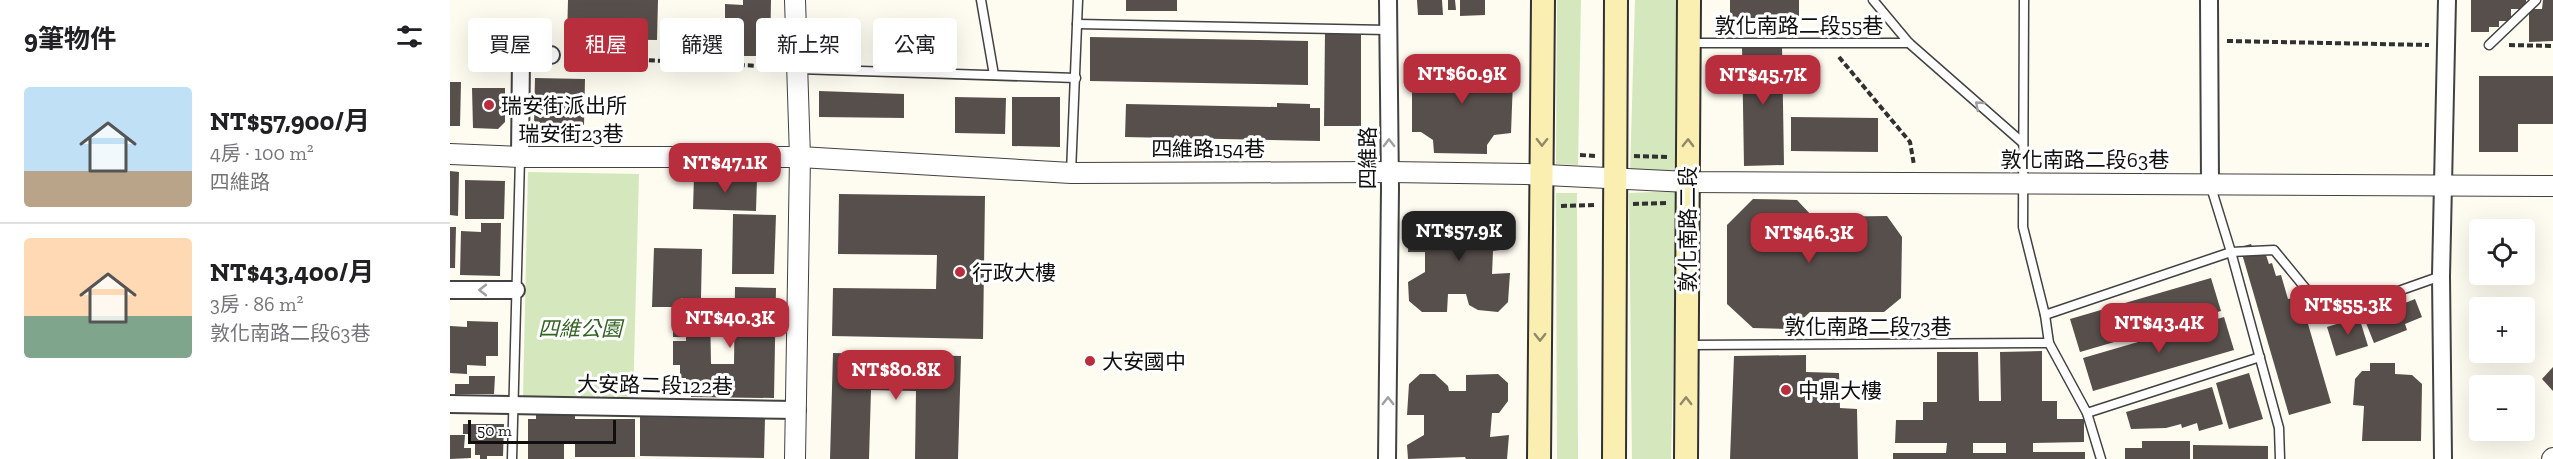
<!DOCTYPE html>
<html lang="zh-TW">
<head>
<meta charset="utf-8">
<style>
	body { margin:0; font-family:"Zilla Slab","Noto Sans TC",serif; background:#f2f2f2; color:#202124; height:100vh; display:flex; flex-direction:column; font-size:22px; white-space:nowrap }
	* { box-sizing:border-box; margin:0 }
	p { font-size:20px; color:#757577 }
	.icon { flex:none; width:33px; height:33px; fill:none; stroke:currentColor; stroke-width:2; stroke-linecap:round; stroke-linejoin:round }
	.map { position:relative; flex:1; overflow:hidden }
	.details { display:flex; flex-direction:column; background:#fff; width:450px }
	.details>* { flex:none }
	.guide { position:absolute; left:18px; top:18px; width:570px; height:54px; display:flex; gap:12px }
	.fabs { position:absolute; left:2019px; top:219px; display:grid; gap:12px }
	.fabs a { display:grid; place-items:center; width:66px; height:66px; border-radius:6px; background:#fff; box-shadow:0 6px 24px #0002; font-size:30px }
	.scale { position:absolute; left:18px; bottom:15px; width:148px; box-sizing:border-box; padding-left:6px; border:3px solid #0f0f0f; border-top:0; font-size:16px; line-height:21px; white-space:nowrap; color:#0f0f0f; -webkit-text-stroke:4px #fff; paint-order:stroke }
	.price { position:absolute; translate:-50% -51px; padding:0 14px; border-radius:12px; background:#b82e3c; color:#fff; font-size:20px; line-height:39px; filter:drop-shadow(0 2px 3px #0008) }
	.price::after { content:''; position:absolute; left:50%; top:36px; width:18px; height:14px; margin-left:-9px; background:inherit; clip-path:polygon(0 0,100% 0,50% 100%) }
	.price.on { background:#222; color:#fff }
	ul { padding:0; list-style:none }
	li { display:flex; align-items:center; gap:18px; height:150px; padding:0 24px }
	li+li { border-top:2px solid #e0e0e0 }
	li span { display:grid; place-items:center; flex:none; width:168px; height:120px; border-radius:6px; color:#555 }
	li>.icon { margin-inline-start:auto }
	span .icon { width:72px; height:72px; fill:#fffc; stroke-width:1 }
	li b { font-size:26px }
	h2 { display:flex; justify-content:space-between; align-items:center; height:72px; padding:0 24px; font-size:26px }
	.pill { padding:0 21px; border-radius:6px; background:#fff; box-shadow:0 6px 24px #0002; font-size:21px; line-height:54px }
	.pill.on { background:#b82e3c; color:#fff }
	main { display:flex; flex:1; min-height:0 }
	.map>svg:first-child { display:block }
</style>
</head>
<body>
<main>
<section class="details">
<h2>9筆物件<svg class="icon" aria-label="filters" viewBox="0 0 24 24"><path d="M4 7h16M4 17h16"/><circle cx="9" cy="7" r="2"/><circle cx="15" cy="17" r="2"/></svg></h2>
<ul>
<li><span style="background:linear-gradient(#bfe0f5 70%,#b9a48a 0)"><svg class="icon" aria-label="home" viewBox="0 0 24 24"><path d="M3 11l9-7 9 7M6 9v11h12V9"/></svg></span><div><b>NT$57,900/月</b><p>4房 · 100 m²</p><p>四維路</p></div></li>
<li><span style="background:linear-gradient(#ffd9b3 65%,#7fa58c 0)"><svg class="icon" aria-label="home" viewBox="0 0 24 24"><path d="M3 11l9-7 9 7M6 9v11h12V9"/></svg></span><div><b>NT$43,400/月</b><p>3房 · 86 m²</p><p>敦化南路二段63巷</p></div></li>
</ul>
</section>
<div class="map">
<svg width="2103" height="459" viewBox="0 0 2103 459">
	<rect width="100%" height="100%" fill="#fefbf1"/>
	<g fill="#d5e7bc">
		<polygon points="1107,0 1131,0 1128,165 1106,164"/>
		<polygon points="1185,0 1229,0 1227,170 1180,173"/>
		<polygon points="78,172 189,174 183,400 73,397"/>
		<polygon points="1227,191 1221,459 1182,459 1179,193"/>
		<polygon points="1106,193 1127,193 1128,459 1107,459"/>
	</g>
	<g fill="#574f4c" fill-rule="evenodd">
		<polygon points="118,0 208,0 207,40 117,39"/>
		<polygon points="293,0 321,0 320,56 280,56 281,48 266,47 266,59 236,58 237,18 275,19 275,4 293,5"/>
		<rect x="676" y="0" width="51" height="11"/>
		<polygon points="967,0 992,0 993,15 968,15"/>
		<polygon points="998,0 1005,0 1006,10 998,10"/>
		<polygon points="1010,0 1035,0 1035,15 1010,16"/>
		<rect x="1280" y="0" width="69" height="18"/>
		<polygon points="2021,0 2076,0 2076,9 2061,9 2061,21 2049,21 2049,27 2039,27 2039,32 2021,32"/>
		<polygon points="2093,0 2103,0 2103,41 2079,42 2079,9 2092,9"/>
		<polygon points="875,31 911,31 911,126 874,126"/>
		<polygon points="640,37 858,41 858,85 640,81"/>
		<polygon points="1332,45 1334,165 1294,166 1292,46"/>
		<polygon points="1038,56 1054,76 1063,80 1061,133 1044,135 1037,145 1037,154 984,153 983,140 971,132 962,132 962,78 974,77 976,69 985,69 987,58"/>
		<polygon points="2029,76 2103,76 2103,124 2068,124 2068,152 2029,152"/>
		<polygon points="85,78 135,79 134,125 84,124"/>
		<polygon points="0,82 11,82 10,126 0,126"/>
		<polygon points="22,88 55,88 55,122 48,129 23,128"/>
		<polygon points="369,91 454,94 454,118 369,117"/>
		<polygon points="505,97 556,98 555,134 505,133"/>
		<polygon points="562,97 610,97 610,147 562,146"/>
		<polygon points="827,103 860,104 860,108 870,108 870,141 675,137 676,104 827,107"/>
		<polygon points="1341,117 1428,118 1428,152 1341,151"/>
		<polygon points="0,171 9,172 8,216 0,215"/>
		<polygon points="244,176 307,178 306,211 243,209"/>
		<polygon points="15,180 55,181 54,219 15,219"/>
		<polygon points="389,194 535,196 533,339 382,336 383,288 486,289 487,255 388,254"/>
		<polygon points="1303,199 1347,200 1363,217 1437,216 1452,237 1451,298 1434,312 1360,312 1342,329 1303,328 1277,304 1277,225"/>
		<polygon points="971,211 986,211 999,230 1019,231 1019,211 1046,211 1059,221 1060,238 1050,250 1043,251 1042,274 1060,273 1058,302 1048,312 1028,310 1019,305 1016,294 998,294 997,312 972,312 959,301 958,282 975,272 975,252 958,252 959,221"/>
		<polygon points="283,214 326,215 324,274 282,274"/>
		<polygon points="31,223 51,223 50,276 10,275 11,231 31,232"/>
		<polygon points="0,227 6,227 5,268 0,268"/>
		<polygon points="1801,244 1803,249 1815,252 1819,264 1822,263 1826,276 1831,275 1838,299 1846,297 1852,318 1856,317 1881,403 1839,415 1790,247"/>
		<polygon points="204,248 252,249 251,298 231,298 230,307 202,307"/>
		<polygon points="1761,278 1771,311 1630,352 1620,319"/>
		<polygon points="285,287 326,288 324,398 241,397 241,392 236,392 236,378 230,378 230,365 223,365 223,341 236,341 236,337 223,337 223,309 260,309 261,364 284,364"/>
		<polygon points="1965,299 1972,317 1955,324 1957,330 1924,343 1912,313 1923,309 1925,315"/>
		<polygon points="1774,317 1784,350 1643,391 1633,358"/>
		<polygon points="1909,317 1918,346 1886,356 1877,327"/>
		<polygon points="17,321 48,322 48,356 36,356 36,366 17,365 17,374 0,373 0,326 17,327"/>
		<path d="M 1592,351 L 1592,401 L 1607,401 L 1607,419 L 1634,419 L 1634,442 L 1583,443 L 1583,452 L 1635,452 L 1635,459 L 1443,459 L 1443,453 L 1496,453 L 1497,443 L 1445,443 L 1446,420 L 1473,420 L 1473,402 L 1487,402 L 1487,352 L 1528,352 L 1529,401 L 1551,401 L 1550,352 ZM 1523,443 L 1556,443 L 1556,453 L 1523,453 Z"/>
		<polygon points="383,353 511,356 508,459 465,459 466,391 421,390 419,459 380,459"/>
		<polygon points="1356,355 1356,372 1389,373 1390,408 1407,409 1408,459 1280,459 1284,356"/>
		<polygon points="1920,363 1945,363 1945,374 1962,375 1972,384 1971,441 1912,441 1914,406 1903,405 1905,379 1912,371 1920,371"/>
		<polygon points="2103,367 2103,391 2092,379"/>
		<polygon points="1799,373 1813,419 1779,429 1766,383"/>
		<polygon points="970,374 985,374 998,386 999,391 1016,391 1016,375 1048,374 1058,383 1058,401 1049,413 1042,413 1040,437 1059,435 1057,459 1016,459 1015,457 958,459 957,445 974,435 974,415 957,415 959,384"/>
		<polygon points="19,376 45,376 44,394 5,394 5,384 19,384"/>
		<polygon points="1762,387 1773,424 1749,431 1747,423 1732,428 1731,424 1716,428 1681,429 1676,412"/>
		<polygon points="86,415 125,415 125,419 185,419 185,457 125,457 125,444 114,444 114,459 78,459 78,419 86,419"/>
		<polygon points="190,417 315,418 314,458 190,456"/>
		<polygon points="13,424 54,424 53,456 37,456 37,459 30,459 30,455 25,455 25,442 19,442 19,434 13,434"/>
		<polygon points="0,435 15,435 14,448 21,448 21,458 0,459"/>
		<polygon points="1692,441 1740,441 1740,459 1675,459 1675,448 1692,448"/>
		<polygon points="1743,445 1818,446 1818,459 1743,459"/>
	</g>
	<g fill="none" stroke-linecap="round" stroke-linejoin="round">
		<defs>
			<g id="service">
				<polyline points="531,0 544,75"/>
				<polyline points="1423,0 1459,43 1573,143"/>
				<polyline points="1574,0 1573,227 1595,315 1599,343 1637,413 1651,459"/>
				<polyline points="627,24 938,30"/>
				<polyline points="1240,43 1459,43"/>
				<polyline points="2039,45 2086,0"/>
				<polyline points="348,69 626,78"/>
				<polyline points="621,173 628,0"/>
				<polyline points="1760,184 1781,252 1829,428 1830,459"/>
				<polyline points="1595,315 1781,252 1824,250 1875,312 1923,300 1991,276"/>
				<polyline points="1237,345 1599,343"/>
				<polyline points="1637,413 1810,357"/>
				<polyline points="62,459 70,158"/>
			</g>
			<g id="minor">
				<polyline points="1759,0 1760,184"/>
				<polyline points="40,46 46,55 101,55"/>
				<polyline points="70,157 71,55"/>
				<polyline points="0,290 66,290"/>
				<polyline points="0,404 347,410"/>
				<polyline points="937,459 940,188 938,0"/>
				<polyline points="1993,459 1991,276 1997,0"/>
			</g>
			<g id="tertiary">
				<polyline points="345,0 350,157 345,459"/>
				<polyline points="0,154 70,157 350,157 621,173 940,172 1076,174 1238,182 2103,186"/>
				<polyline points="2102,459 2103,458"/>
			</g>
			<g id="secondary">
				<polyline points="1089,459 1093,0"/>
				<polyline points="1164,459 1166,0"/>
				<polyline points="1236,459 1239,0"/>
			</g>
		</defs>
		<use href="#service" stroke="#424242" stroke-width="11"/>
		<use href="#minor" stroke="#424242" stroke-width="20"/>
		<use href="#tertiary" stroke="#424242" stroke-width="22"/>
		<use href="#secondary" stroke="#313131" stroke-width="26"/>
		<g stroke="#313131" stroke-width="4" stroke-dasharray="6 3" stroke-linecap="butt">
			<polyline points="1777,41 1979,45"/>
			<polyline points="2059,45 2103,46"/>
			<polyline points="118,56 329,67"/>
			<polyline points="1389,57 1460,142 1464,165"/>
			<polyline points="1130,155 1146,156"/>
			<polyline points="1184,156 1218,157"/>
			<polyline points="1183,204 1218,203"/>
			<polyline points="1111,206 1146,205"/>
		</g>
		<use href="#service" stroke="#fff" stroke-width="8"/>
		<use href="#minor" stroke="#fff" stroke-width="16"/>
		<use href="#tertiary" stroke="#fff" stroke-width="20"/>
		<use href="#secondary" stroke="#faeeb0" stroke-width="22"/>
	</g>
	<defs><path id="oneway-chevron" d="M-2-3.5L2.5 0L-2 3.5" fill="none" stroke-width="1.6" stroke-linecap="round" stroke-linejoin="round" transform="scale(1.5)"/></defs>
	<g stroke="#9f9f9f">
		<use href="#oneway-chevron" transform="translate(1529 105) rotate(-139)"/>
		<use href="#oneway-chevron" transform="translate(939 143) rotate(-91)"/>
		<use href="#oneway-chevron" transform="translate(33 290) rotate(-180)"/>
		<use href="#oneway-chevron" transform="translate(938 401) rotate(-90)"/>
	</g>
	<g stroke="#908a68">
		<use href="#oneway-chevron" transform="translate(1092 142) rotate(91)"/>
		<use href="#oneway-chevron" transform="translate(1238 143) rotate(-89)"/>
		<use href="#oneway-chevron" transform="translate(1090 337) rotate(90)"/>
		<use href="#oneway-chevron" transform="translate(1236 401) rotate(-90)"/>
	</g>
	<g fill="#b82e3c" stroke="#fff" stroke-width="2">
		<circle cx="39" cy="105" r="6"/>
		<circle cx="510" cy="272" r="6"/>
		<circle cx="640" cy="361" r="6"/>
		<circle cx="1336" cy="390" r="6"/>
	</g>
	<g text-anchor="middle" dominant-baseline="central" stroke-width="6" stroke-linejoin="round" paint-order="stroke">
		<g font-size="21" fill="#0f0f0f" stroke="#fff">
			<text x="1349" y="25">敦化南路二段55巷</text>
			<text x="121" y="133">瑞安街23巷</text>
			<text x="758" y="148">四維路154巷</text>
			<text transform="translate(917 158) rotate(-90)">四維路</text>
			<text x="1635" y="159">敦化南路二段63巷</text>
			<text transform="translate(1237 229) rotate(-90)">敦化南路二段</text>
			<text x="1418" y="326">敦化南路二段73巷</text>
			<text transform="translate(205 385) rotate(1)">大安路二段122巷</text>
		</g>
		<g font-size="21" fill="#0f0f0f" stroke="#fff" text-anchor="start">
			<text x="51" y="105">瑞安街派出所</text>
			<text x="522" y="272">行政大樓</text>
			<text x="652" y="361">大安國中</text>
			<text x="1348" y="390">中鼎大樓</text>
		</g>
		<g font-size="21" font-style="italic" fill="#336322" stroke="#fff">
			<text x="130" y="328">四維公園</text>
		</g>
	</g>
</svg>
<div class="fabs">
<a><svg class="icon" aria-label="locate" viewBox="0 0 24 24"><circle cx="12" cy="12" r="6"/><path d="M12 2v4M12 18v4M2 12h4M18 12h4"/></svg></a>
<a>+</a>
<a>−</a>
</div>
<div class="scale">50 m</div>
<b class="price" style="left:1012px;top:105px">NT$60.9K</b>
<b class="price" style="left:1313px;top:106px">NT$45.7K</b>
<b class="price" style="left:275px;top:194px">NT$47.1K</b>
<b class="price on" style="left:1009px;top:262px">NT$57.9K</b>
<b class="price" style="left:1359px;top:264px">NT$46.3K</b>
<b class="price" style="left:1898px;top:336px">NT$55.3K</b>
<b class="price" style="left:280px;top:349px">NT$40.3K</b>
<b class="price" style="left:1709px;top:354px">NT$43.4K</b>
<b class="price" style="left:446px;top:401px">NT$80.8K</b>
<div class="guide">
<a class="pill">買屋</a>
<a class="pill on">租屋</a>
<a class="pill">篩選</a>
<a class="pill">新上架</a>
<a class="pill">公寓</a>
</div>
</div>
</main>
</body>
</html>
